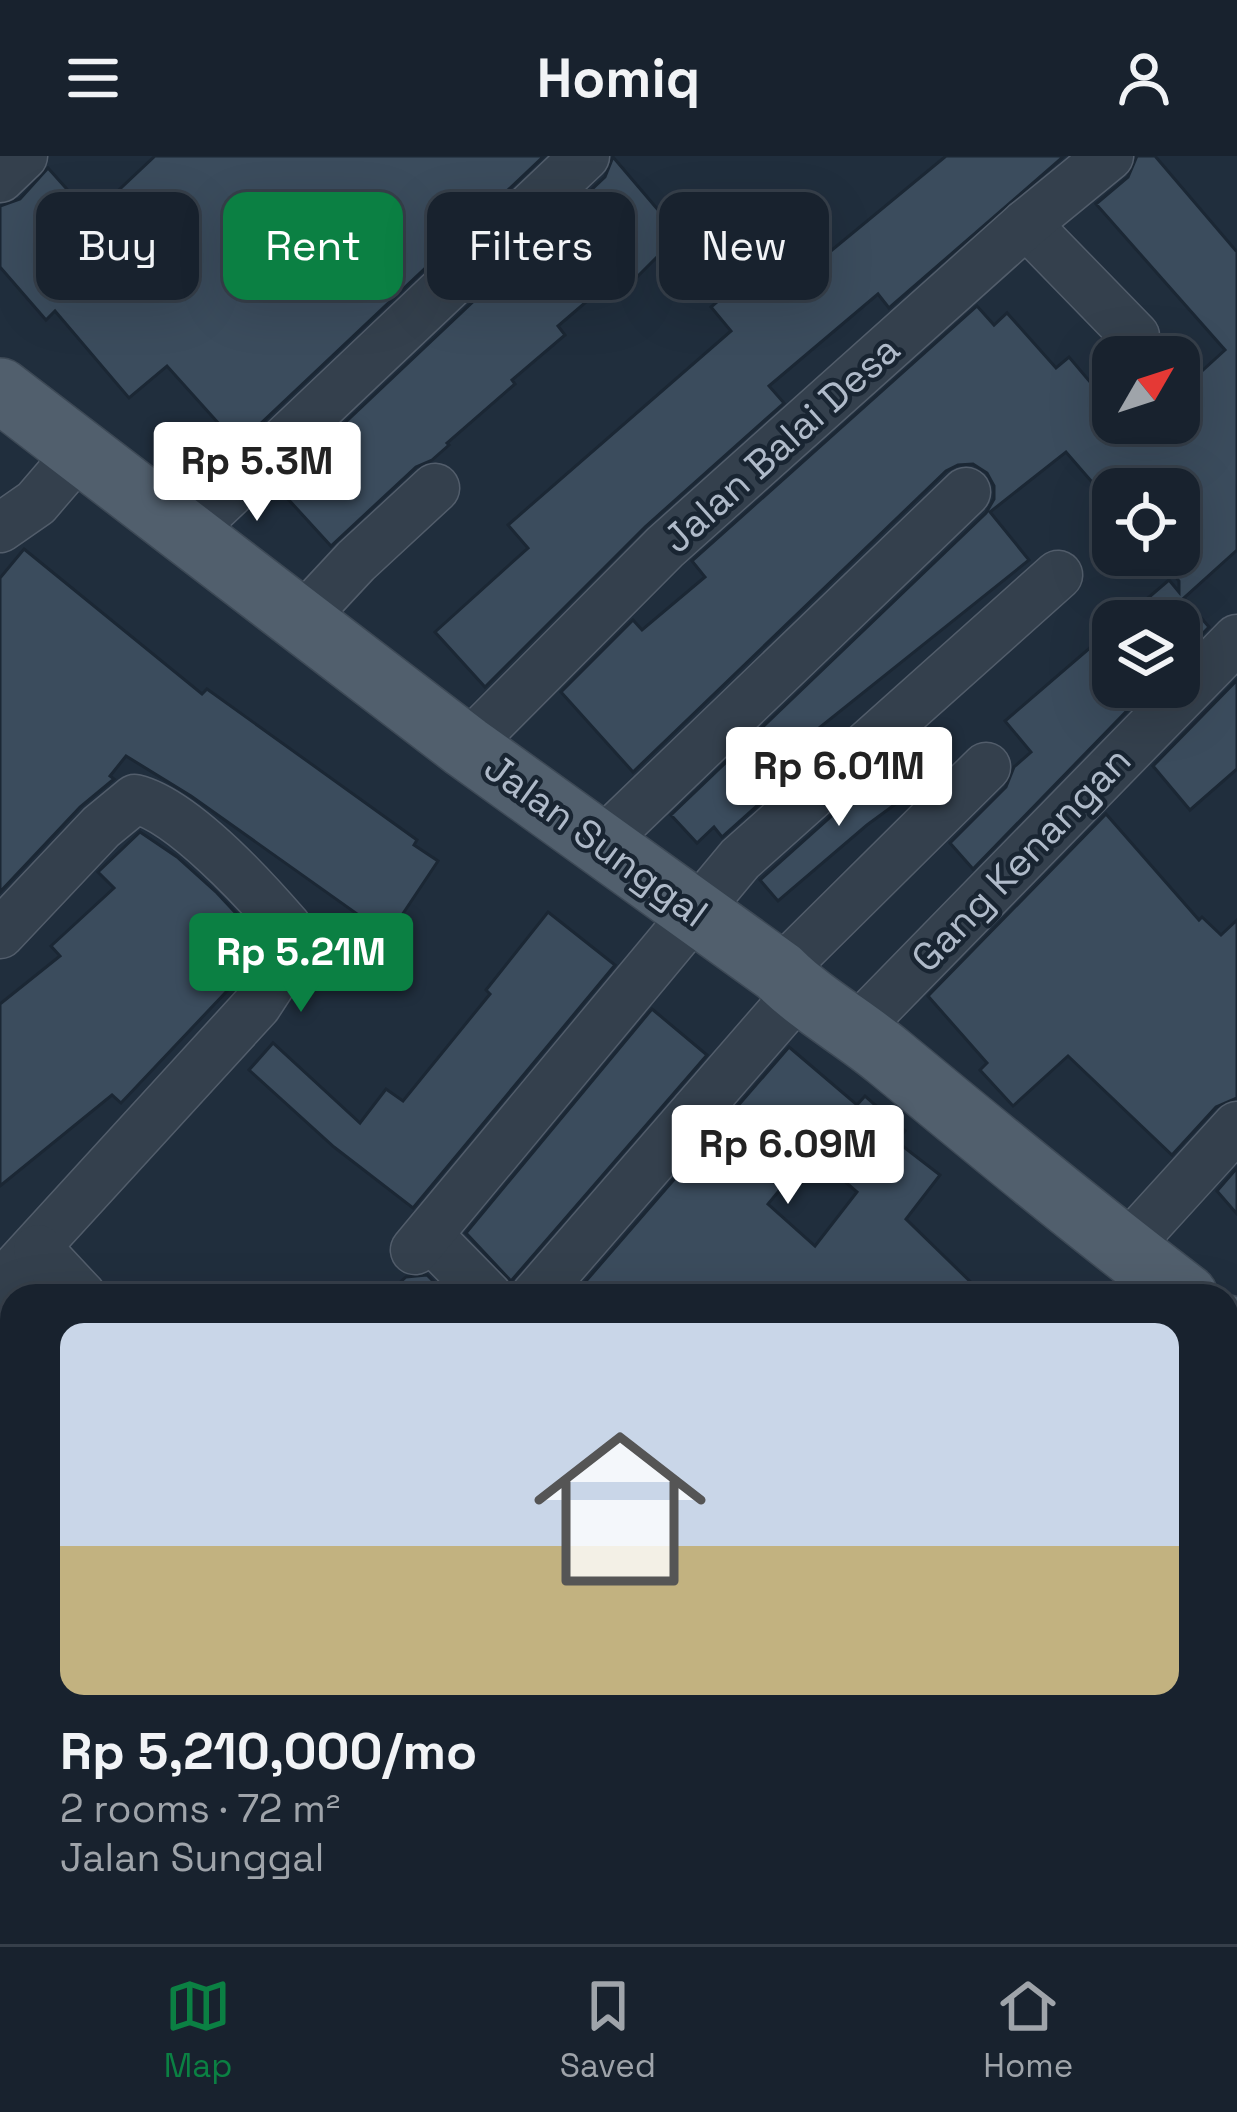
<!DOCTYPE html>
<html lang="en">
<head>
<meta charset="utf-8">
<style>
	body { margin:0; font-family:"Space Grotesk",sans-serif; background:#212a36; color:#f1f3f6; height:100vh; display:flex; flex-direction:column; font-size:45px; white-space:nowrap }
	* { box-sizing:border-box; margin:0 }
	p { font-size:39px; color:#9fa4aa }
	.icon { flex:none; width:66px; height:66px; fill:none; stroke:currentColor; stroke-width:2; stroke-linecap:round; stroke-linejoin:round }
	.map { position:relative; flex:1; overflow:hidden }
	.drawer { position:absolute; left:0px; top:1128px; width:1239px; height:660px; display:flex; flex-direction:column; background:#18222e; border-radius:36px 36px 0 0; box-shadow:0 12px 48px #0002,0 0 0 3px #363f4a }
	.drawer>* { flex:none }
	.guide { position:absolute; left:36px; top:36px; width:1167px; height:108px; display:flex; gap:24px }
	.needle { width:78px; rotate:51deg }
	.controls { position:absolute; left:1092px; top:180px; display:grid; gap:24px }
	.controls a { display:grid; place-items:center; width:108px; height:108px; border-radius:24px; background:#18222e; box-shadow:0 12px 48px #0002,0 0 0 3px #363f4a; font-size:60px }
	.price { position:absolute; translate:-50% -102px; padding:0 27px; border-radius:12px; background:#fff; color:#222; font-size:39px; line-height:78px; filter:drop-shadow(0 3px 6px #0008) }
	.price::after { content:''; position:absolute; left:50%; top:72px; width:36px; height:27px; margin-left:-18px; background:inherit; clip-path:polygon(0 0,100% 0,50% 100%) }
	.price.selected { background:#0b8043; color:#fff }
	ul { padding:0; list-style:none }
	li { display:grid; align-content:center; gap:24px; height:636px; padding:0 60px }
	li+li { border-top:3px solid #363f4a }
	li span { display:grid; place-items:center; height:372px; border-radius:24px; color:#555 }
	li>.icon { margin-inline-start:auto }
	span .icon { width:216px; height:216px; fill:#fffc; stroke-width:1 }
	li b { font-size:51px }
	.pill { padding:0 42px; border-radius:24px; background:#18222e; box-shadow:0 12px 48px #0002,0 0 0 3px #363f4a; font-size:42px; line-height:108px }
	.pill.selected { background:#0b8043; color:#fff }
	header { display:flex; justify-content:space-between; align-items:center; height:156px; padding:0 60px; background:#18222e; font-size:54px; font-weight:700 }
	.tabs { display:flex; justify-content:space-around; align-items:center; height:168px; border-top:3px solid #363f4a; background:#18222e; font-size:33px; color:#9fa4aa }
	.tabs a { display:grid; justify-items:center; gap:6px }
	.tabs .selected { color:#0b8043 }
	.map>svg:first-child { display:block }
</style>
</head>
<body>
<header><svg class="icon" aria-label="menu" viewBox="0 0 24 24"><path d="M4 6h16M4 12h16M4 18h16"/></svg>Homiq<svg class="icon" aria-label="person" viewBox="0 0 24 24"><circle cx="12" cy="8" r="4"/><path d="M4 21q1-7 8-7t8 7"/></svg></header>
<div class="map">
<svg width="1237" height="1788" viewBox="0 0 1237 1788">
	<rect width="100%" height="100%" fill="#202e3d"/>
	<g fill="#3b4c5d" stroke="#1b2734" stroke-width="3" fill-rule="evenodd">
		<polygon points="155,0 544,0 238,289 167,210 129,242 55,155 46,164 0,111 0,50 20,43 48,12 91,60"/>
		<polygon points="946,0 1064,0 889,152 878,138 769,230 784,247 645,371 485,531 435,476 528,392 508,369 731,175 711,151 803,72 826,99"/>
		<polygon points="1137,0 1155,0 1237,96 1237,394 1184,442 1209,471 1179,502 1179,465 1121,465 1169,424 1179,436 1179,425 1156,399 1179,399 1179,333 1098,333 1066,296 990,356 1029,404 814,576 817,580 796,598 804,608 722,681 714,671 697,687 671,659 986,357 994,343 994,330 987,317 973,308 958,309 946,315 633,616 561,536 633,464 642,474 705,421 692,405 977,150 994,169 1007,157 1056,212 1069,201 1113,253 1113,267 1179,267 1179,236 1225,194 1096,48 1128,21"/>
		<polygon points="613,1 659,55 669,45 691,67 626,132 615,121 558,170 565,179 512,224 515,228 447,287 449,289 432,304 416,311 331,390 277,331 605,21"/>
		<polygon points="24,393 202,538 207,533 417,684 414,689 438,705 388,780 191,640 126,600 110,620 114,623 80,651 0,736 0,422"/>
		<polygon points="1113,472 1113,531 1150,531 973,713 950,687 1006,631 1014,611 1031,596 1005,565"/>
		<polygon points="1237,524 1237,613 1190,654 1153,610"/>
		<polygon points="894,604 916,633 867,669 778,745 760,724"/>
		<polygon points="1106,658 1199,764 1202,761 1221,779 1237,764 1237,942 1216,951 1172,999 1068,900 1013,950 980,914 987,907 928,840"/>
		<polygon points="140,676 177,701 217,737 259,782 259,795 244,817 121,947 112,939 0,1030 0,848 60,800 51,790 114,732 98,716"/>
		<polygon points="548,756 615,809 413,1052 334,991 249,914 273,887 360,967 386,933 403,945 490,838 486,834"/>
		<polygon points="652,853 707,899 511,1125 466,1077"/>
		<path d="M 789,891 L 857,949 L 865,940 L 905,975 L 896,985 L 940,1019 L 906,1063 L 985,1140 L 573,1140 ZM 811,996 L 857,1036 L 815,1090 L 768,1048 Z"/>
		<polygon points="1237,1012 1237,1058 1217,1035"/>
		<polygon points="427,1119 448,1140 385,1140 406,1121"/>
	</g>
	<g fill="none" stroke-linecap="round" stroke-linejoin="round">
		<defs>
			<g id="minor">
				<polyline points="0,22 23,0"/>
				<polyline points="1026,68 1135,180"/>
				<polyline points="0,372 36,347 79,297"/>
				<polyline points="187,377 585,0"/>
				<polyline points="301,464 356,405 435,332"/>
				<polyline points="466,591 665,391 1026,68 1109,0"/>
				<polyline points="599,689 966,336"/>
				<path d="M 0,778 L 101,671 L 135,643 C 182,654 255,734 287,771 L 287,803 L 257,849 L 0,1130"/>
				<polyline points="779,816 986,611"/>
				<polyline points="856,873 1237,483"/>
				<polyline points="429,1080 488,1140"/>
				<polyline points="38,1093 82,1140"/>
				<polyline points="415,1094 740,703 1058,419"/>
				<polyline points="1124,1094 1237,970"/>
				<polyline points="535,1140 799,836"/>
				<polyline points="1227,1431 1237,1422"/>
				<polyline points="0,1444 12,1432"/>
				<polyline points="1227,1743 1237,1734"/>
				<polyline points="246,1788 262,1776"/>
				<polyline points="779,1788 795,1776"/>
				<polyline points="1175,1788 1189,1776"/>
			</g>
			<g id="major">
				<path d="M 0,234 L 466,591 L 779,816 C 812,849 853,871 889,901 C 987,982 1085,1063 1186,1140"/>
				<polyline points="1227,1171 1237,1179"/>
			</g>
		</defs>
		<use href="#minor" stroke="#525d6b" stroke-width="51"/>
		<use href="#major" stroke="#3d4956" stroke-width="66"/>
		<use href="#minor" stroke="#34404d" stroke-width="48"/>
		<use href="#major" stroke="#515f6d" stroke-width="63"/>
	</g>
	<g text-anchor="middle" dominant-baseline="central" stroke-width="9" stroke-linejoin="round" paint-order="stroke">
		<g font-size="39" fill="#afbac9" stroke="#192532">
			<text transform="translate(781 288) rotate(-42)">Jalan Balai Desa</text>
			<text transform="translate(596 684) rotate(36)">Jalan Sunggal</text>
			<text transform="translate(1021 703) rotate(-46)">Gang Kenangan</text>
		</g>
	</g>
</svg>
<div class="controls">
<a><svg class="needle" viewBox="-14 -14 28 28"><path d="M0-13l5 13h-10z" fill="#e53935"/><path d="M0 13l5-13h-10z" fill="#9fa4aa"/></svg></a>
<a><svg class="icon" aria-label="locate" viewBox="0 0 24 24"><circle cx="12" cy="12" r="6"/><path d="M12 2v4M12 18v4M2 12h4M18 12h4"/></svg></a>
<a><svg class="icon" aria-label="layers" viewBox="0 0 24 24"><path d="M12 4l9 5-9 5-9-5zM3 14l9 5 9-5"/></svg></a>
</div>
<b class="price" style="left:257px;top:368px">Rp 5.3M</b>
<b class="price" style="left:839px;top:673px">Rp 6.01M</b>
<b class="price selected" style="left:301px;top:859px">Rp 5.21M</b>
<b class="price" style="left:788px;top:1051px">Rp 6.09M</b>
<div class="guide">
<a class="pill">Buy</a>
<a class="pill selected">Rent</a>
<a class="pill">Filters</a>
<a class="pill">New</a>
</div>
<section class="drawer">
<ul>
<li><span style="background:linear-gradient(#c9d6e8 60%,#c2b280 0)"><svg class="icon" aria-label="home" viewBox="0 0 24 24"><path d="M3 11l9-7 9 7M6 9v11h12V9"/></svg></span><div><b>Rp 5,210,000/mo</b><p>2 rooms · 72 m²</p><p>Jalan Sunggal</p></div></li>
</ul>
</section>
</div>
<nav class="tabs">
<a class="selected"><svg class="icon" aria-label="map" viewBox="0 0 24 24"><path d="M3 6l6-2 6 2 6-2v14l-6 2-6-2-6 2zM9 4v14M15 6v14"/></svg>Map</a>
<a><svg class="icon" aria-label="saved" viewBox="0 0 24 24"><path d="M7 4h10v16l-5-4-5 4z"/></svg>Saved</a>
<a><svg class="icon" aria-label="home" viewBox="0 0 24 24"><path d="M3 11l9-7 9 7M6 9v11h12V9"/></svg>Home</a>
</nav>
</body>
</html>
